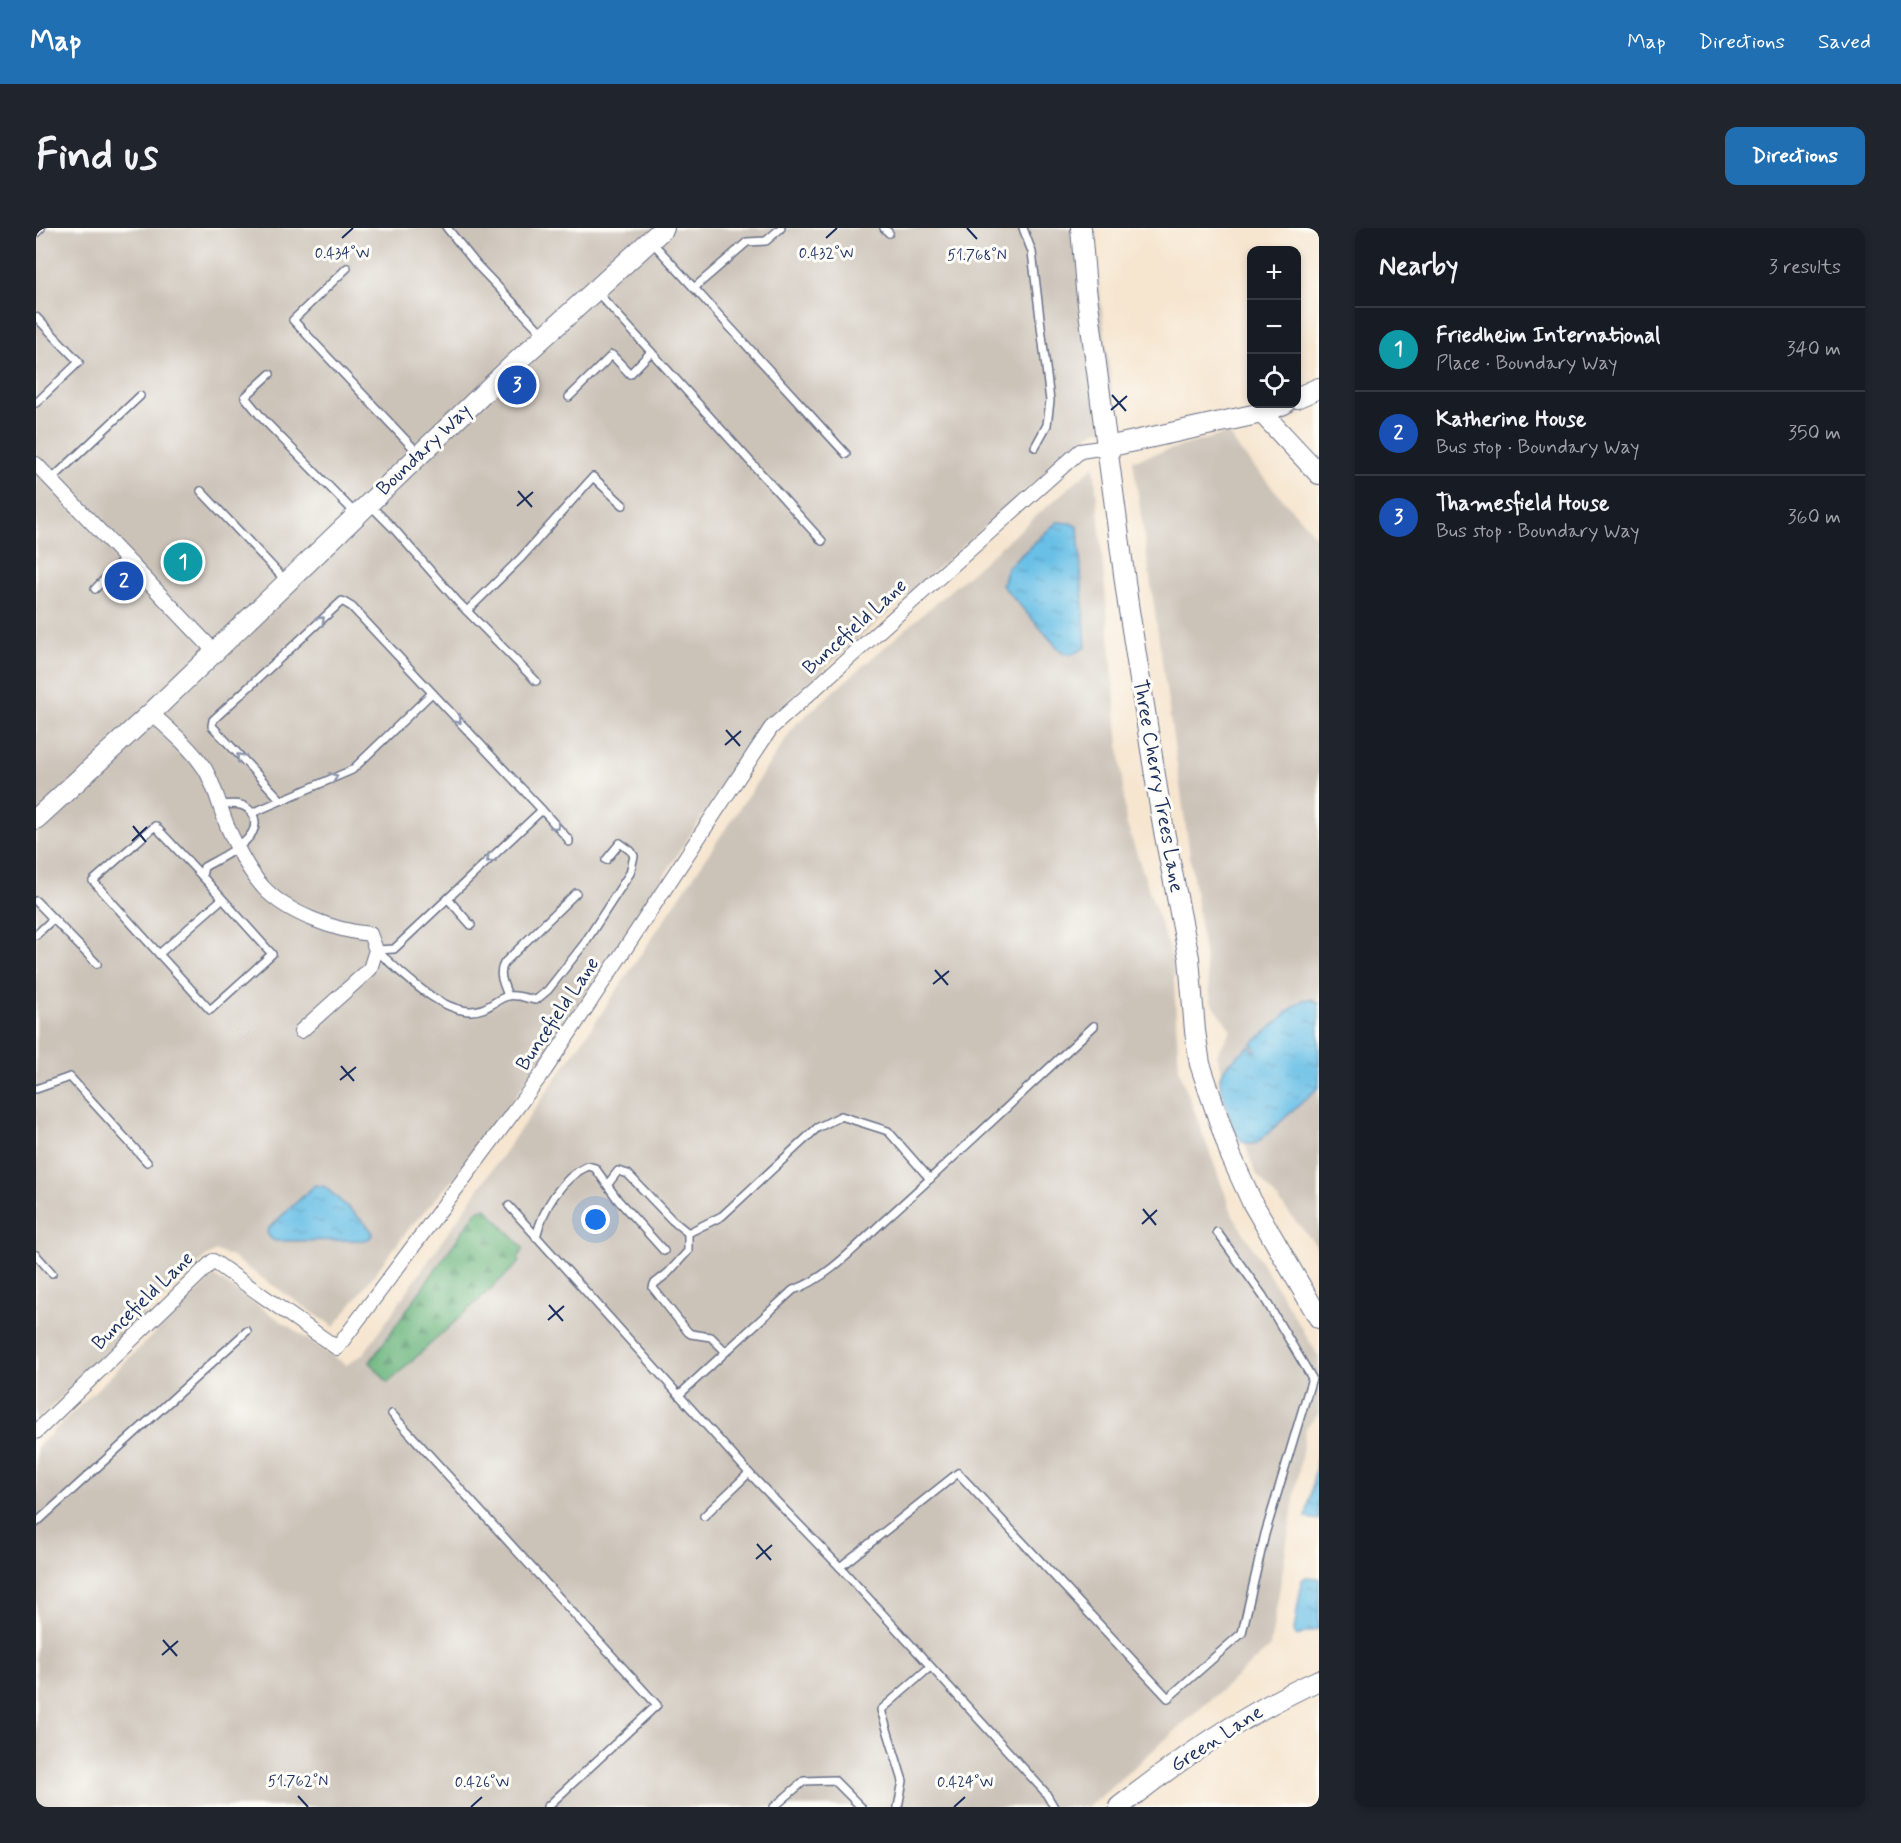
<!DOCTYPE html>
<meta charset="utf-8">
<style>
:root{--surface:#171b24;--page:#20242c;--text:#f1f3f6;--muted:#9ea1a6;--line:#363941;--accent:#1f6fb2}
body{margin:0;font-family:Mynerve,sans-serif;background:var(--page);color:var(--text)}
.controls{position:absolute;right:18px;top:18px;display:grid;overflow:hidden;border-radius:12px;box-shadow:0 3px 9px #0003}
.controls button{width:54px;height:54px;display:grid;place-items:center;padding:0;border:0;border-bottom:2px solid var(--line);background:var(--surface);color:var(--text);font:30px sans-serif}
.you{position:absolute;left:560px;top:992px;width:21px;height:21px;margin:-15px;border:4px solid #fff;border-radius:50%;background:#1a73e8;box-shadow:0 0 0 9px #1a73e833}
.badge{display:grid;place-items:center;width:39px;height:39px;border-radius:50%;background:var(--accent);color:#fff;font-size:20px;font-weight:700}
.pin{position:absolute;translate:-50% -50%;border:3px solid #fff;box-shadow:0 2px 6px #0006}
.list{margin:0;padding:0;list-style:none}
h2{display:flex;justify-content:space-between;align-items:center;height:78px;margin:0;padding:0 24px;font-size:26px}
h2 small{font-size:20px;font-weight:400;color:var(--muted)}
.list li{display:grid;grid-template-columns:39px 1fr auto;gap:18px;align-items:center;box-sizing:border-box;height:84px;padding:0 24px;border-top:2px solid var(--line)}
.list b{display:block;font-size:22px;white-space:nowrap}
.list p{margin:0;font-size:20px;white-space:nowrap;color:var(--muted)}
.list em{font-size:20px;font-style:normal;color:var(--muted)}
.icon{flex:none;width:33px;height:33px;fill:none;stroke:currentColor;stroke-width:2;stroke-linecap:round;stroke-linejoin:round}
.map{position:relative;flex:none;width:1283px;height:1579px;overflow:hidden;border-radius:12px}
header{display:flex;align-items:center;gap:36px;box-sizing:border-box;height:84px;padding:0 30px;background:var(--accent);color:#fff}
header strong{font-size:28px}
nav{display:flex;gap:33px;margin-inline-start:auto;font-size:21px}
.intro{display:flex;align-items:center;justify-content:space-between;box-sizing:border-box;height:144px;padding:0 36px}
h1{margin:0;font-size:42px}
.button{padding:15px 27px;border-radius:12px;background:var(--accent);color:#fff;font-size:21px;font-weight:700}
main{display:flex;gap:36px;padding:0 36px}
aside{flex:1;background:var(--surface);border-radius:12px;box-shadow:0 3px 9px #0003}
.map>svg:first-child{display:block}
.industrial{fill:#cbc2b8}
.forest{fill:url(#forest-firs);stroke:#42726e;stroke-width:1.5}
.water{fill:url(#water-ripples);stroke:#4277a2;stroke-width:1.5}
.lines{fill:none;stroke-linecap:round;stroke-linejoin:round}
.lane-casing{stroke:#686f86;stroke-width:10}
.street-casing{stroke:#686f86;stroke-width:16}
.secondary-casing{stroke:#686f86;stroke-width:22}
.lane{stroke:#fff;stroke-width:7}
.street{stroke:#fff;stroke-width:14}
.secondary{stroke:#fff;stroke-width:20}
.oneway{stroke:#8d97ae}
.ticks{fill:none;stroke:#1b2f5e;stroke-width:2}
.labels{text-anchor:middle;dominant-baseline:central;stroke-width:6;stroke-linejoin:round;paint-order:stroke}
.street-label{font-size:20px;fill:#1b2f5e;stroke:#fdfcf7}
.ticks-label{font-size:15px;text-anchor:middle;fill:#1b2f5e;stroke:#fdfcf7;stroke-width:6;stroke-linejoin:round;paint-order:stroke}
</style>
<header>
<strong>Map</strong>
<nav><a>Map</a><a>Directions</a><a>Saved</a></nav>
</header>
<div class="intro"><h1>Find us</h1><a class="button">Directions</a></div>
<main>
<div class="map">
<svg width="1283" height="1579" viewBox="0 0 1283 1579">
<defs>
<pattern id="forest-firs" width="22" height="20" patternUnits="userSpaceOnUse" patternTransform="scale(1.5)"><rect width="22" height="20" fill="#6ab57d"/><path d="M5 1l3.5 6h-7zM16 11l3.5 6h-7z" fill="#56946a"/></pattern>
<pattern id="water-ripples" width="26" height="14" patternUnits="userSpaceOnUse" patternTransform="scale(1.5)"><rect width="26" height="14" fill="#69bfe6"/><path d="M2 4q2-2 4 0t4 0M15 11q2-2 4 0t4 0" fill="none" stroke="#569cbe"/></pattern>
</defs>
<rect width="100%" height="100%" fill="#fdfcf7"/>
<filter id="ink" filterUnits="userSpaceOnUse"><feTurbulence type="fractalNoise" baseFrequency=".0167" numOctaves="2"/><feDisplacementMap in="SourceGraphic" scale="12" xChannelSelector="R" yChannelSelector="G"/><feConvolveMatrix kernelMatrix="1 2 1 2 8 2 1 2 1" color-interpolation-filters="sRGB"/></filter>
<filter id="wash" filterUnits="userSpaceOnUse"><feTurbulence type="fractalNoise" baseFrequency=".008" numOctaves="4" result="noise"/><feDisplacementMap in="SourceGraphic" scale="24" xChannelSelector="R" yChannelSelector="G"/><feGaussianBlur stdDeviation="1.35" result="paint"/><feColorMatrix in="noise" values="0 0 0 0 0 0 0 0 0 0 0 0 0 0 0 0 0 1.4 0 .05"/><feComposite in="paint" operator="in"/></filter>
<g filter="url(#wash)">
<rect width="100%" height="100%" fill="#f6e5cf"/>
<g class="industrial">
<path d="M0 0H1056L1080 196 1059 203 1046 212 726 496 569 739 440 926 375 998 298 1099 194 1028 180 1023 171 1028 133 1063 0 1194Z"/>
<path d="M1192 205 1205 224 1283 312V1021L1218 943 1181 826 1195 802 1175 773 1097 232Z"/>
<path d="M1058 238 1090 594 1137 733 1143 842 1197 987 1283 1129V1186L1270 1199 1234 1419 1062 1571 1051 1579H0V1220L178 1048 310 1137 328 1125 558 796 760 496Z"/>
</g>
<path class="forest" d="M450 980 487 1020 482 1031 484 1034 352 1155 334 1134 441 983Z"/>
<g class="water">
<path d="M1021 294 1034 295 1042 299 1050 419C1039 425 1033 430 1023 421L966 357 971 340Z"/>
<path d="M1275 771 1283 775V859L1221 915C1214 917 1209 916 1204 911 1198 906 1182 856 1184 849 1186 839 1206 825 1213 818L1219 824 1221 822 1216 816 1260 777 1267 772Z"/>
<path d="M279 957 289 959 331 997 337 1005 334 1010 329 1012 239 1013 235 1011 231 1005 233 1000Z"/>
<path d="M1283 1222V1292L1270 1290Z"/>
<path d="M1270 1349 1283 1350V1401L1260 1408 1258 1403 1266 1352Z"/>
</g>
</g>
<g filter="url(#ink)">
<g class="lines">
<defs>
<g id="lane">
<path d="M411 0 441 37 508 107"/>
<path d="M848 0 853 5"/>
<path d="M987 0 996 24 1014 173 1011 197 999 219"/>
<path d="M0 5 5 0"/>
<path d="M616 14 810 226"/>
<path d="M311 40 257 92 383 226"/>
<path d="M658 60 711 14 730 13 745 0"/>
<path d="M561 64 786 313"/>
<path d="M0 89 43 134 0 175"/>
<path d="M234 146 209 169 227 191 319 285"/>
<path d="M533 169 576 127 594 146 615 124"/>
<path d="M15 252 104 168"/>
<path d="M165 263 250 353"/>
<path d="M334 277 358 301 422 374 500 453"/>
<path d="M59 361 89 330"/>
<path d="M431 383 485 330 557 249 587 277"/>
<path d="M244 571 176 498 177 492 306 373 316 379 506 582 358 721 340 722"/>
<path d="M184 577C195 576 208 574 215 584 233 609 185 629 168 639L166 648 236 726 174 782 123 726 186 671"/>
<path d="M506 582 533 612V614"/>
<path d="M216 585 316 542 396 465"/>
<path d="M412 671 435 697"/>
<path d="M0 673 61 736"/>
<path d="M0 707 17 691"/>
<path d="M340 722C364 743 400 781 433 783 451 784 459 771 472 768 481 766 492 771 500 772L512 762 548 716 594 645 598 628 595 623 584 615 570 632"/>
<path d="M123 726 57 653 119 598 166 648"/>
<path d="M472 768C468 756 461 746 469 734L540 665"/>
<path d="M0 861 34 849 111 934"/>
<path d="M572 956 582 943 592 946 636 992 652 1005 686 988 781 900 805 888 852 903 894 951"/>
<path d="M473 978 713 1245 804 1339 1009 1564 1018 1579"/>
<path d="M652 1005V1023L632 1045 618 1056 617 1060 652 1104 655 1106 675 1109 689 1123"/>
<path d="M500 1009C507 981 525 950 552 938L559 940 582 972 628 1023"/>
<path d="M0 1027 16 1045"/>
<path d="M643 1167 757 1062C792 1051 824 1014 851 990 921 927 989 862 1058 798"/>
<path d="M356 1186 621 1477 511 1579"/>
<path d="M668 1288 713 1245"/>
<path d="M0 1295 211 1103"/>
<path d="M804 1339 922 1245 1132 1470 1206 1405 1229 1306 1276 1150 1227 1068 1181 1004"/>
<path d="M738 1579 768 1553 798 1552 825 1579"/>
<path d="M862 1579 867 1553 845 1482 894 1439"/>
</g>
<g id="street">
<path d="M0 236 179 424"/>
<path d="M115 485C134 502 155 520 169 541 180 560 184 581 192 600 201 620 212 643 227 659 250 685 300 703 334 706L340 722 334 741 265 803"/>
<path d="M0 1204 177 1033 301 1120 509 842 735 500 1044 223 1071 219"/>
</g>
<g id="secondary">
<path d="M1045 0 1050 61 1092 376 1127 598 1153 730 1159 803 1164 836 1195 928 1216 974 1283 1090"/>
<path d="M1260 170 1283 160"/>
<path d="M1226 185 1283 246"/>
<path d="M1071 219 1226 185 1248 176"/>
<path d="M0 591 115 485 477 137 628 0"/>
<path d="M1083 1579C1145 1530 1211 1484 1283 1452"/>
</g>
</defs>
<use href="#lane" class="lane-casing"/>
<use href="#street" class="street-casing"/>
<use href="#secondary" class="secondary-casing"/>
<use href="#lane" class="lane"/>
<use href="#street" class="street"/>
<use href="#secondary" class="secondary"/>
</g>
<defs><path id="oneway-chevron" d="M-2-3.5L2.5 0L-2 3.5" fill="none" stroke-width="1.6" stroke-linecap="round" stroke-linejoin="round" transform="scale(1.5)"/></defs>
<g class="oneway">
<use href="#oneway-chevron" transform="translate(285 392) rotate(-43)"/>
<use href="#oneway-chevron" transform="translate(422 492) rotate(47)"/>
<use href="#oneway-chevron" transform="translate(204 529) rotate(-133)"/>
<use href="#oneway-chevron" transform="translate(298 549) rotate(-22)"/>
<use href="#oneway-chevron" transform="translate(520 598) rotate(48)"/>
<use href="#oneway-chevron" transform="translate(454 631) rotate(137)"/>
</g>
</g>
<path class="ticks" d="M931 0 941 11M306 10 317 0M790 10 801 0M1076 167 1090 183M1075 182 1091 168M482 263 496 279M481 278 497 264M690 502 704 518M689 517 705 503M97 598 110 614M96 613 111 599M899 742 912 757M897 756 913 743M305 838 318 853M304 852 320 839M1107 981 1120 997M1106 996 1121 982M513 1077 527 1093M512 1092 528 1078M721 1316 735 1332M720 1331 736 1317M127 1412 141 1428M126 1427 142 1413M262 1568 272 1579M435 1579 446 1569M918 1579 929 1569"/>
<g class="labels">
<g class="street-label">
<text transform="translate(388 222) rotate(-44)">Boundary Way</text>
<text transform="translate(819 399) rotate(-42)">Buncefield Lane</text>
<text transform="translate(1122 558) rotate(80)">Three Cherry Trees Lane</text>
<text transform="translate(522 786) rotate(-56)">Buncefield Lane</text>
<text transform="translate(107 1073) rotate(-44)">Buncefield Lane</text>
<text transform="translate(1181 1511) rotate(-33)">Green Lane</text>
</g>
</g>
<g class="ticks-label">
<text x="306" y="30">0.434°W</text>
<text x="790" y="30">0.432°W</text>
<text x="941" y="32">51.768°N</text>
<text x="262" y="1558">51.762°N</text>
<text x="446" y="1559">0.426°W</text>
<text x="929" y="1559">0.424°W</text>
</g>
</svg>
<div class="controls">
<button>+</button>
<button>−</button>
<button><svg class="icon" aria-label="locate" viewBox="0 0 24 24"><circle cx="12" cy="12" r="6"/><path d="M12 2v4M12 18v4M2 12h4M18 12h4"/></svg></button>
</div>
<div class="you"></div>
<div class="pin badge" style="left:147px;top:334px;background:#0f9aa8">1</div>
<div class="pin badge" style="left:88px;top:353px;background:#1a4fb4">2</div>
<div class="pin badge" style="left:481px;top:157px;background:#1a4fb4">3</div>
</div>
<aside>
<h2>Nearby<small>3 results</small></h2>
<ul class="list">
<li><span class="badge" style="background:#0f9aa8">1</span><div><b>Friedheim International</b><p>Place · Boundary Way</p></div><em>340 m</em></li>
<li><span class="badge" style="background:#1a4fb4">2</span><div><b>Katherine House</b><p>Bus stop · Boundary Way</p></div><em>350 m</em></li>
<li><span class="badge" style="background:#1a4fb4">3</span><div><b>Thamesfield House</b><p>Bus stop · Boundary Way</p></div><em>360 m</em></li>
</ul>
</aside>
</main>
